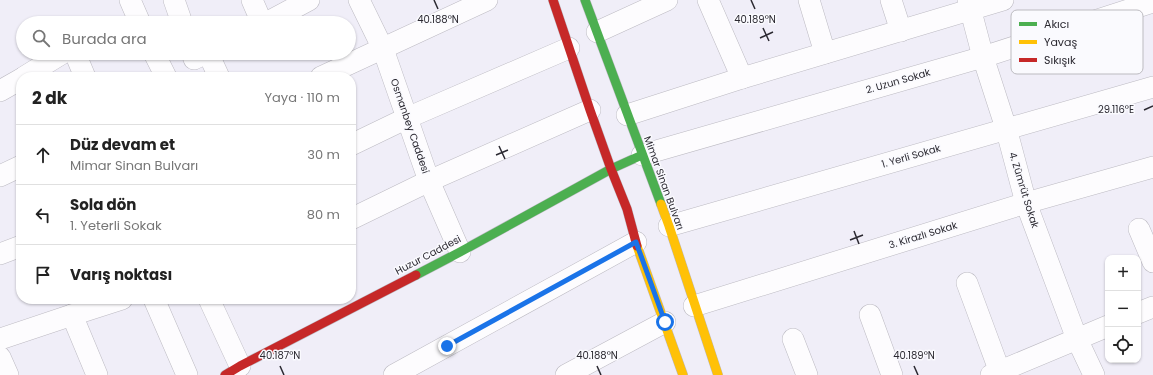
<!DOCTYPE html>
<html lang="tr">
<meta charset="utf-8">
<style>
:root{--surface:#fff;--page:#f2f2f2;--text:#222;--muted:#767676;--line:#e0e0e0}
body{margin:0;font-family:Poppins,sans-serif;background:var(--page);color:var(--text)}
.controls{position:absolute;right:12px;bottom:12px;display:grid;overflow:hidden;border-radius:8px;box-shadow:0 1px 3px #0004}
.controls button{width:36px;height:36px;display:grid;place-items:center;padding:0;border:0;border-bottom:1px solid var(--line);background:var(--surface);color:var(--text);font:20px sans-serif}
.stop{position:absolute;width:12px;height:12px;margin:-9px;border:3px solid #1a73e8;border-radius:50%;background:#fff}
.stop.end{background:#1a73e8;border-color:#fff;box-shadow:0 1px 4px #0008}
.list{margin:0;padding:0;list-style:none}
h2{display:flex;justify-content:space-between;align-items:center;height:52px;margin:0;padding:0 16px;font-size:17px}
h2 small{font-size:13px;font-weight:400;color:var(--muted)}
.list li{display:grid;grid-template-columns:26px 1fr auto;gap:12px;align-items:center;box-sizing:border-box;height:60px;padding:0 16px;border-top:1px solid var(--line)}
.list b{display:block;font-size:15px;white-space:nowrap}
.list p{margin:0;font-size:13px;white-space:nowrap;color:var(--muted)}
.list em{font-size:13px;font-style:normal;color:var(--muted)}
.icon{flex:none;width:22px;height:22px;fill:none;stroke:currentColor;stroke-width:2;stroke-linecap:round;stroke-linejoin:round}
.map{position:relative;flex:none;width:1153px;height:375px;overflow:hidden}
.search{position:absolute;background:var(--surface);box-shadow:0 1px 3px #0004;left:16px;top:16px;width:340px;height:44px;display:flex;align-items:center;gap:10px;box-sizing:border-box;padding:0 14px;border-radius:22px;color:var(--muted);font-size:15px}
.panel{position:absolute;background:var(--surface);box-shadow:0 1px 3px #0004;left:16px;top:72px;width:340px;height:232px;border-radius:16px}
.map>svg:first-child{display:block}
.lines{fill:none;stroke-linecap:round;stroke-linejoin:round}
.street-casing{stroke:#bcbac2;stroke-width:22}
.fast-casing{stroke:#bcbac2;stroke-width:10}
.slow-casing{stroke:#bcbac2;stroke-width:10}
.jam-casing{stroke:#bcbac2;stroke-width:10}
.street{stroke:#fdfcfe;stroke-width:21}
.fast{stroke:#4caf50;stroke-width:9}
.slow{stroke:#ffc107;stroke-width:9}
.jam{stroke:#c62828;stroke-width:9}
.route{stroke:#1a73e8;stroke-width:5}
.ticks{fill:none;stroke:#2b2931;stroke-width:1.5}
.labels{text-anchor:middle;dominant-baseline:central;stroke-width:3;stroke-linejoin:round;paint-order:stroke}
.street-label{font-size:10px;fill:#2b2931;stroke:#fafafe}
.key{fill:#fafafe;stroke:#bcbbc0;stroke-width:1}
.key-label{font-size:11px;fill:#2b2931}
.ticks-label{font-size:10px;text-anchor:middle;fill:#2b2931;stroke:#fafafe;stroke-width:3;stroke-linejoin:round;paint-order:stroke}
</style>
<div class="map">
<svg width="1153" height="375" viewBox="0 0 1153 375">
<rect width="100%" height="100%" fill="#f0eef8"/>
<g class="lines">
<defs>
<g id="street">
<path d="M130 0 140 23"/>
<path d="M174 0 182 23"/>
<path d="M252 0 262 23"/>
<path d="M359 0 383 49 429 181 460 252"/>
<path d="M708 0 742 78"/>
<path d="M809 0 825 53"/>
<path d="M891 0 901 31"/>
<path d="M968 0 983 57 1006 128 1026 203 1077 339 1094 375"/>
<path d="M266 23 309 0"/>
<path d="M597 32 667 0"/>
<path d="M75 53 85 77"/>
<path d="M154 53 166 77"/>
<path d="M192 53 194 59 206 53"/>
<path d="M208 53 219 77"/>
<path d="M24 77 63 53"/>
<path d="M321 77 487 0"/>
<path d="M0 91 21 79"/>
<path d="M627 115 742 78 1003 0"/>
<path d="M351 145 407 118 569 48"/>
<path d="M642 155 983 57 1153 2"/>
<path d="M0 176 21 166"/>
<path d="M351 219 429 181 590 110"/>
<path d="M669 226 1153 87"/>
<path d="M1139 229 1153 262"/>
<path d="M0 254 21 246"/>
<path d="M967 283 1001 375"/>
<path d="M154 299 187 375"/>
<path d="M209 299 240 366"/>
<path d="M694 306 1026 203 1153 167"/>
<path d="M1138 313 1153 307"/>
<path d="M72 315 97 375"/>
<path d="M870 315 892 375"/>
<path d="M0 339 72 315 122 299"/>
<path d="M793 339 807 375"/>
<path d="M0 357 8 375"/>
<path d="M394 375 636 242"/>
<path d="M566 375 665 322"/>
<path d="M991 375 1108 326"/>
</g>
<g id="fast">
<path d="M585 0 661 204"/>
<path d="M416 275 460 252 611 169 642 155"/>
</g>
<g id="slow">
<path d="M661 204 669 226 718 375"/>
<path d="M637 246 683 375"/>
</g>
<g id="jam">
<path d="M553 0 590 110 611 169 627 209 637 246"/>
<path d="M225 375 240 366 416 275"/>
</g>
</defs>
<use href="#street" class="street-casing"/>
<use href="#fast" class="fast-casing"/>
<use href="#slow" class="slow-casing"/>
<use href="#jam" class="jam-casing"/>
<use href="#street" class="street"/>
<use href="#fast" class="fast"/>
<use href="#slow" class="slow"/>
<use href="#jam" class="jam"/>
</g>
<g class="lines">
<path class="route" d="M447 346 636 242 665 322"/>
</g>
<path class="ticks" d="M434 0 438 9M751 0 755 9M763 28 769 41M760 38 773 32M1144 110 1153 106M499 146 505 159M496 155 508 150M854 231 859 244M850 240 863 235M280 366 284 375M597 366 601 375M914 366 918 375"/>
<g class="labels">
<g class="street-label">
<text transform="translate(898 81) rotate(-16)">2. Uzun Sokak</text>
<text transform="translate(410 126) rotate(71)">Osmanbey Caddesi</text>
<text transform="translate(911 156) rotate(-16)">1. Yerli Sokak</text>
<text transform="translate(664 183) rotate(70)">Mimar Sinan Bulvarı</text>
<text transform="translate(1024 190) rotate(73)">4. Zümrüt Sokak</text>
<text transform="translate(923 235) rotate(-17)">3. Kirazlı Sokak</text>
<text transform="translate(428 255) rotate(-28)">Huzur Caddesi</text>
</g>
</g>
<rect x="1011" y="10" width="132" height="64" rx="6" class="key"/>
<rect x="1019" y="22" width="18" height="4" fill="#4caf50"/>
<rect x="1019" y="40" width="18" height="4" fill="#ffc107"/>
<rect x="1019" y="58" width="18" height="4" fill="#c62828"/>
<g class="key-label">
<text x="1044" y="28">Akıcı</text>
<text x="1044" y="46">Yavaş</text>
<text x="1044" y="64">Sıkışık</text>
</g>
<g class="ticks-label">
<text x="438" y="23">40.188°N</text>
<text x="755" y="23">40.189°N</text>
<text x="1116" y="113">29.116°E</text>
<text x="280" y="359">40.187°N</text>
<text x="597" y="359">40.188°N</text>
<text x="914" y="359">40.189°N</text>
</g>
</svg>
<div class="controls">
<button>+</button>
<button>−</button>
<button><svg class="icon" aria-label="locate" viewBox="0 0 24 24"><circle cx="12" cy="12" r="6"/><path d="M12 2v4M12 18v4M2 12h4M18 12h4"/></svg></button>
</div>
<div class="stop" style="left:665px;top:322px"></div>
<div class="stop end" style="left:447px;top:346px"></div>
<div class="search"><svg class="icon" aria-label="search" viewBox="0 0 24 24"><circle cx="10" cy="10" r="6"/><path d="M15 15l6 6"/></svg>Burada ara</div>
<section class="panel">
<h2>2 dk<small>Yaya · 110 m</small></h2>
<ul class="list">
<li><svg class="icon" aria-label="ahead" viewBox="0 0 24 24"><path d="M12 20V5M6 11l6-6 6 6"/></svg><div><b>Düz devam et</b><p>Mimar Sinan Bulvarı</p></div><em>30 m</em></li>
<li><svg class="icon" aria-label="left" viewBox="0 0 24 24"><path d="M17 20v-9H6M10 6l-5 5 5 5"/></svg><div><b>Sola dön</b><p>1. Yeterli Sokak</p></div><em>80 m</em></li>
<li><svg class="icon" aria-label="arrive" viewBox="0 0 24 24"><path d="M6 21V4h12l-3 4 3 4H6"/></svg><div><b>Varış noktası</b></div></li>
</ul>
</section>
</div>
